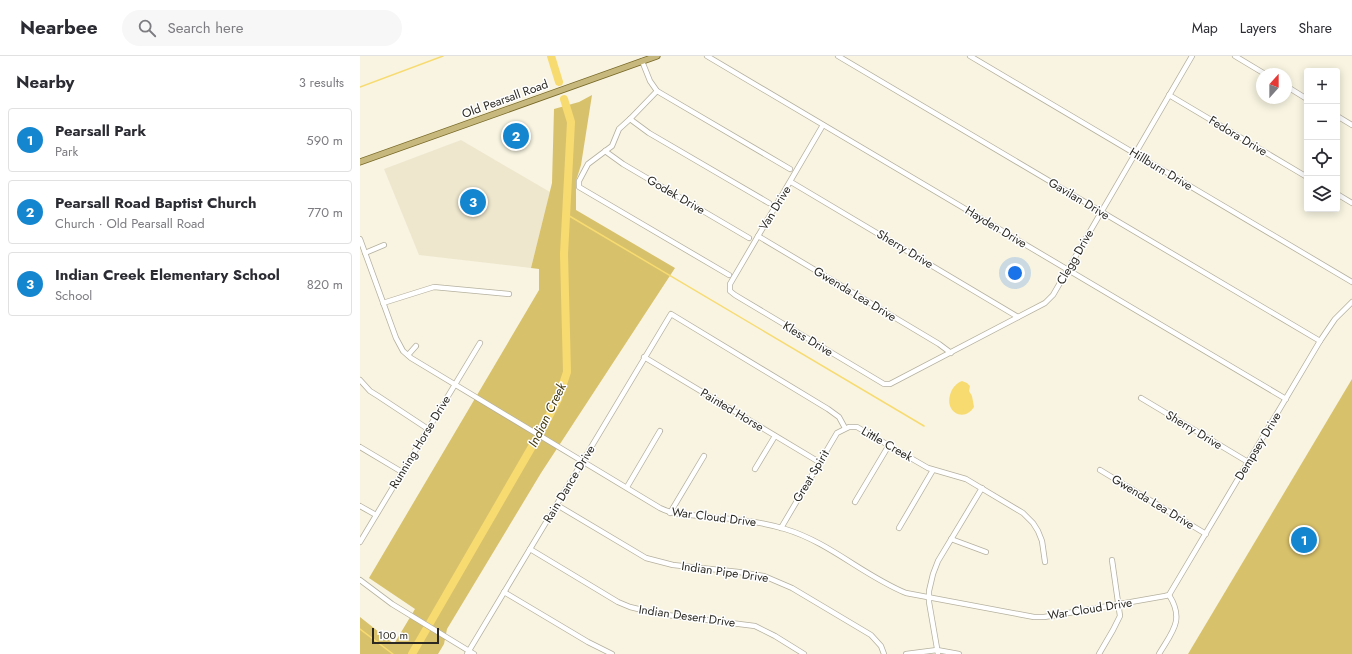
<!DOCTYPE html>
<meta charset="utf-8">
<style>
:root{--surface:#fff;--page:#f7f7f7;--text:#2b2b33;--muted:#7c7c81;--line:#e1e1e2;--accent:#1486cf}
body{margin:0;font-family:Jost,sans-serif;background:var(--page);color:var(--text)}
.controls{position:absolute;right:12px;top:12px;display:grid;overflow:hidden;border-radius:4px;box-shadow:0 2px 10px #0003}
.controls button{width:36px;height:36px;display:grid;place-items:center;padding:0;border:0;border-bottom:1px solid var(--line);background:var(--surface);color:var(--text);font:20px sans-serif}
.compass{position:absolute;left:896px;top:12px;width:36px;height:36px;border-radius:50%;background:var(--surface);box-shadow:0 2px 10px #0003;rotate:21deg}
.scale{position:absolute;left:12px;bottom:10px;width:67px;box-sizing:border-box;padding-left:4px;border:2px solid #2b2922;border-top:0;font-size:11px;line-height:14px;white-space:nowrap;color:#2b2922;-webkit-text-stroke:3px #fff;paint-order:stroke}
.you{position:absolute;left:655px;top:217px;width:14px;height:14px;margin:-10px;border:3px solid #fff;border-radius:50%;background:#1a73e8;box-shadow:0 0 0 6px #1a73e833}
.badge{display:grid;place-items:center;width:26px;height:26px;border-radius:50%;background:var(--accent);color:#fff;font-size:13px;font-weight:700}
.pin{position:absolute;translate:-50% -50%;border:2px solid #fff;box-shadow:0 1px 4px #0006}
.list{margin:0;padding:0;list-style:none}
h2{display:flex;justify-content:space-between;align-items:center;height:52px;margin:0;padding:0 16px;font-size:17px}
h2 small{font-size:13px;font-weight:400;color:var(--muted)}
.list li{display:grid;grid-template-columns:26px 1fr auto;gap:12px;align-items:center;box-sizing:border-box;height:64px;margin:0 8px 8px;padding:0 8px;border:1px solid var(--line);border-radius:4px}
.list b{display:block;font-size:15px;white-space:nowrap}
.list p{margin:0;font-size:13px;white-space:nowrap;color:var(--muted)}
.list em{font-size:13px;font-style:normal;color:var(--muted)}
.icon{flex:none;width:22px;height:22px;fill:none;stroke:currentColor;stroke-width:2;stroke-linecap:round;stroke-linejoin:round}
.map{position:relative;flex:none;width:992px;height:598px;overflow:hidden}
header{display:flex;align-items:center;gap:24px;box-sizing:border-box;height:56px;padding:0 20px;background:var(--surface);border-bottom:1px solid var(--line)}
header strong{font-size:19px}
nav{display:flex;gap:22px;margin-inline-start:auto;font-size:14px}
.search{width:280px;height:36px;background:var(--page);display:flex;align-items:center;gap:10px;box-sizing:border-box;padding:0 14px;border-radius:22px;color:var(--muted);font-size:15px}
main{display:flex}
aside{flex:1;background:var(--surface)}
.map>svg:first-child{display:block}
.built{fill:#eee7ce}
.green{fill:#d8c16b}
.water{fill:#f7db71}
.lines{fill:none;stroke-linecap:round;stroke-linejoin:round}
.stream{stroke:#f7db71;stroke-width:1.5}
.river{stroke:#f7db71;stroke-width:8}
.minor-casing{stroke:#b5b09f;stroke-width:6}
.major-casing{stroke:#786826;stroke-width:7}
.minor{stroke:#fff;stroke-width:4.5}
.major{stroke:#c7b97e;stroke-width:5.5}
.labels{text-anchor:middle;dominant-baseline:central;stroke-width:3;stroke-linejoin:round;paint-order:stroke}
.street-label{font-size:12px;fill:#2b2922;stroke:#fff}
.water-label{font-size:13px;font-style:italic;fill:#453a0c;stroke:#fff}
</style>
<header>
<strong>Nearbee</strong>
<div class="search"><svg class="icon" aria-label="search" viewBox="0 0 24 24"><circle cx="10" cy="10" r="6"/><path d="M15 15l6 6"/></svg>Search here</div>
<nav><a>Map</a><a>Layers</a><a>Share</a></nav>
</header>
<main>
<aside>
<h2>Nearby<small>3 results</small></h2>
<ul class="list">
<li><span class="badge">1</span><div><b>Pearsall Park</b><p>Park</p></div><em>590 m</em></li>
<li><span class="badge">2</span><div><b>Pearsall Road Baptist Church</b><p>Church · Old Pearsall Road</p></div><em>770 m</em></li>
<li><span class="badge">3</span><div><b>Indian Creek Elementary School</b><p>School</p></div><em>820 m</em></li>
</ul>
</aside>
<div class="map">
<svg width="992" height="598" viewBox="0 0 992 598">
<rect width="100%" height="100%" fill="#f8f4e1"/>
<path class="built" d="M101 84 190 136 171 212 59 199 24 113Z"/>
<g class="green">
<path d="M232 39 221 109 216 125V154L315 212 181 417 87 573 84 588 78 598H0V561L34 588 55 553 9 522 179 234V213L171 212 192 127 194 53 219 46Z"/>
<path d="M992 323V598H828Z"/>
</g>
<path class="water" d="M602 325 607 327 610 330 609 335 612 340 614 351C604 367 583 356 591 336 593 331 597 327 602 325Z"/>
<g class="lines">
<g class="stream">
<path d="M0 31 83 0"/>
<path d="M206 158 564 370"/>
<path d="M0 573 33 598"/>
</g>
<g class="river">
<path d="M191 0 199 26"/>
<path d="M52 598 181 375 198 343 207 316 204 198 211 66 204 43"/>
</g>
<defs>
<g id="minor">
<path d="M347 0 926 343"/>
<path d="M478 0 960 285"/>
<path d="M610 0 992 226"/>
<path d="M875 0 905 18"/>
<path d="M282 5 290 25 297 35 430 113"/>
<path d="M926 30 947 43"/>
<path d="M297 35 270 63 259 73 252 90 228 108 219 125V131L369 219"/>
<path d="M809 39 947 121"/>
<path d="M977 60 992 69"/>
<path d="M270 63 289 77 409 147"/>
<path d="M463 69 370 228V235L375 239 524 328H530L685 247 693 239 832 0"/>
<path d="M245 95 263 108 389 182"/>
<path d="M431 126 658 261"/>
<path d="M977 138 992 147"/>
<path d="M398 180 579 288 591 297"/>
<path d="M0 183 36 282 43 295 51 302 300 452C314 459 329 459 344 460 372 463 399 465 425 473 469 486 504 520 546 537L674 561H684L697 559 805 540 809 539 960 285 975 263 992 246"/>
<path d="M5 197 24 189"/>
<path d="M23 247 74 231 149 238"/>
<path d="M48 299 56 290"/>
<path d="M284 301 459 406"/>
<path d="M0 324 10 335 18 340 68 373"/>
<path d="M781 342 888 406"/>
<path d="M0 391 42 416"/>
<path d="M395 413 415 380"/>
<path d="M740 414 846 478"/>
<path d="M267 431 300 375"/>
<path d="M495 446 529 389"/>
<path d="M197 449 286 502 313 509 379 516 404 520 432 532 511 579 521 590 524 598"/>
<path d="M0 450 16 459"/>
<path d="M310 457 344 400"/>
<path d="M421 472 477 377 489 371H497L568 412 606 423 663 457 673 467 678 475 682 485 685 506"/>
<path d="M539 472 573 414"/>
<path d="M591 483 626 496"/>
<path d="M0 486 120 287"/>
<path d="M170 493 258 546 270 551 299 558 395 570 415 580 444 598"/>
<path d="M0 524 32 548 114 598"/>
<path d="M144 536 228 586 252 598"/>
<path d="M107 598 311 258 468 353 479 361 485 372"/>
<path d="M546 598 577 594 599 598"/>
<path d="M578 598 569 546V535L573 518 578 505 622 432"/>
<path d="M739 598 753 574 760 560 752 504"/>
<path d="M799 598C812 576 825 564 809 539"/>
</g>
<path id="major" d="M0 106 297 0"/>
</defs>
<use href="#minor" class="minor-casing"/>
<use href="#major" class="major-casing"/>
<use href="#minor" class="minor"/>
<use href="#major" class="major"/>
</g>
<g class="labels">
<g class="street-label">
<text transform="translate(145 43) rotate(-20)">Old Pearsall Road</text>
<text transform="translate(878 80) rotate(31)">Fedora Drive</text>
<text transform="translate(801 113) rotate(31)">Hillburn Drive</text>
<text transform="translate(316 139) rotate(30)">Godek Drive</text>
<text transform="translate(719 143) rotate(31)">Gavilan Drive</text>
<text transform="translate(415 152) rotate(-59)">Van Drive</text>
<text transform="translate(636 171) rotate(31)">Hayden Drive</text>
<text transform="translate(545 193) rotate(31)">Sherry Drive</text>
<text transform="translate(715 201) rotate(-60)">Clegg Drive</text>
<text transform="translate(495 238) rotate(31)">Gwenda Lea Drive</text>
<text transform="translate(448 283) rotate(31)">Kless Drive</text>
<text transform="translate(372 354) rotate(31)">Painted Horse</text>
<text transform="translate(834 374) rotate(31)">Sherry Drive</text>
<text transform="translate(60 386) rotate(-59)">Running Horse Drive</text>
<text transform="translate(527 388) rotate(30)">Little Creek</text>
<text transform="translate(898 390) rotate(-59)">Dempsey Drive</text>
<text transform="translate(451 420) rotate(-59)">Great Spirit</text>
<text transform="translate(209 428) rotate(-59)">Rain Dance Drive</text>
<text transform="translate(793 446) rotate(31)">Gwenda Lea Drive</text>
<text transform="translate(354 461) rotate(7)">War Cloud Drive</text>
<text transform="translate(365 516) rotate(8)">Indian Pipe Drive</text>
<text transform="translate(730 553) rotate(-9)">War Cloud Drive</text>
<text transform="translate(327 560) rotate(8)">Indian Desert Drive</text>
</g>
<g class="water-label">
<text transform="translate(187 359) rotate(-64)">Indian Creek</text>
</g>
</g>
</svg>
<div class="controls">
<button>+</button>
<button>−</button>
<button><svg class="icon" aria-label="locate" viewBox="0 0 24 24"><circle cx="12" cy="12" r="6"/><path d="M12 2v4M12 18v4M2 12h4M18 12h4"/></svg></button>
<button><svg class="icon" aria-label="layers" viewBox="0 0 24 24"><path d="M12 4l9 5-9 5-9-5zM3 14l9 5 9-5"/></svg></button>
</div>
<svg class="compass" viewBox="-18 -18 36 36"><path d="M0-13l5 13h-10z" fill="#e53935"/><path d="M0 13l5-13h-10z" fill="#7c7c81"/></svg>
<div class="scale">100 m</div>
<div class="you"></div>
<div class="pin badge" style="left:944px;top:484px">1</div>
<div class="pin badge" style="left:156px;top:80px">2</div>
<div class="pin badge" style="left:113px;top:146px">3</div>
</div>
</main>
